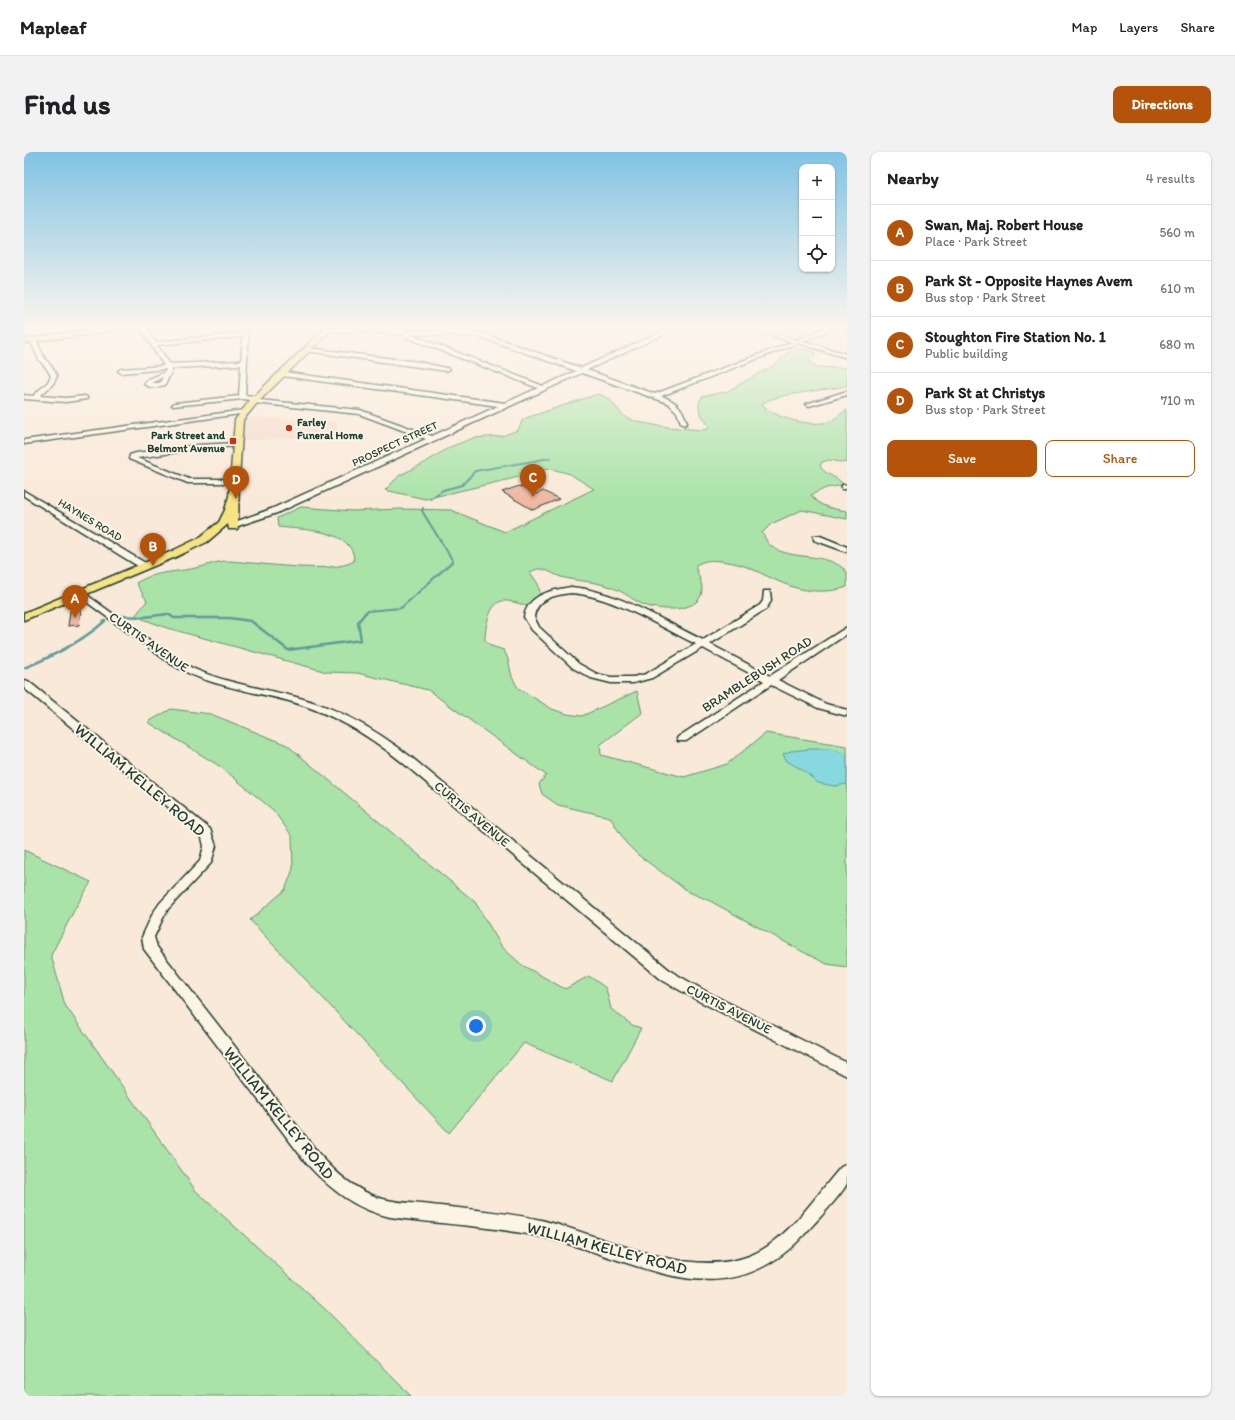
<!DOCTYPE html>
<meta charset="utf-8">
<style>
:root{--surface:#fff;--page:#f2f2f2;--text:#202124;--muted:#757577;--line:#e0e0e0;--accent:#b45309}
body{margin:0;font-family:Itim,sans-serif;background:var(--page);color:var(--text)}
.controls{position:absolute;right:12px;top:12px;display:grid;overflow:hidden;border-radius:8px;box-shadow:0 1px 3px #0004}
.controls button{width:36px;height:36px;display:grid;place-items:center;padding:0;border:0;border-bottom:1px solid var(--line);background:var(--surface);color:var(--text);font:20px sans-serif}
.you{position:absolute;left:452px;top:874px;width:14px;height:14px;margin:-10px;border:3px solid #fff;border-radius:50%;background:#1a73e8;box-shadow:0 0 0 6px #1a73e833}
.badge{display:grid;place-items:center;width:26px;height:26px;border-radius:50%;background:var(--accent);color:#fff;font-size:13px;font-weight:700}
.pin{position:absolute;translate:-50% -33px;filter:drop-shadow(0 1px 2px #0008)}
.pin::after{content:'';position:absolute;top:21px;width:14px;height:12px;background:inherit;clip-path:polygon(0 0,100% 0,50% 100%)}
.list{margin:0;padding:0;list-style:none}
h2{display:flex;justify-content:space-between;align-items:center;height:52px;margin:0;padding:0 16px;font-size:17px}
h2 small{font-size:13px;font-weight:400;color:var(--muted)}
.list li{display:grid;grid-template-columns:26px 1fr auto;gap:12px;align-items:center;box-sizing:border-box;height:56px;padding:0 16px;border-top:1px solid var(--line)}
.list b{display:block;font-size:15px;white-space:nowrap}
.list p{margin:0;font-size:13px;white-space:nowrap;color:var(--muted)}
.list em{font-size:13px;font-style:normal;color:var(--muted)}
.actions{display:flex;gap:8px;padding:12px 16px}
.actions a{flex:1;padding:9px 0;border:1px solid var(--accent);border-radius:8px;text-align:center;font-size:14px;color:var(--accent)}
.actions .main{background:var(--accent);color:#fff}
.icon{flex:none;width:22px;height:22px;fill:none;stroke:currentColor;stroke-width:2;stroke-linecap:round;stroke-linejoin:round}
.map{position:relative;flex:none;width:823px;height:1244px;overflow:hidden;border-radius:8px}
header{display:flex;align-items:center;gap:24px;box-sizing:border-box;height:56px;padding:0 20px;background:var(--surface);border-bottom:1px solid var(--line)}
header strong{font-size:19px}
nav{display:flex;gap:22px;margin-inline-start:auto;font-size:14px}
.intro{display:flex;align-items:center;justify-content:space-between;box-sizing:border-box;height:96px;padding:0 24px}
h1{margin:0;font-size:28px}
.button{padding:10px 18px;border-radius:8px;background:var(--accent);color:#fff;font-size:14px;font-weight:700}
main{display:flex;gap:24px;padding:0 24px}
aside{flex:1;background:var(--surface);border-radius:8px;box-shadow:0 1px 3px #0004}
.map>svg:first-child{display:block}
.built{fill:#f6dac8}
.green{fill:#a9e3a8;stroke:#64906e}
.water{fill:#88d9df;stroke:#5e9b9b}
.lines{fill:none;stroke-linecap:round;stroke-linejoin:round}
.stream-far1{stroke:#5e9b9b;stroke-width:2}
.stream{stroke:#5e9b9b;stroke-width:2.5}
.building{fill:#efb8a2;stroke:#1f3d34}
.minor-casing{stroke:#1f3d34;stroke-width:3}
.major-casing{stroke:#1f3d34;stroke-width:3}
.minor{fill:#fcf5e5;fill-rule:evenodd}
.major{fill:#f6e381;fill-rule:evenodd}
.poi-dot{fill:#c8321e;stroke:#fcf5e5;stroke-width:1.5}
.labels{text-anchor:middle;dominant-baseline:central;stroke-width:4;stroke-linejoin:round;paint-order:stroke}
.far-poi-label{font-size:11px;font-weight:bold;fill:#1f3d34;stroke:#fcf5e5;text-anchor:start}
.far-street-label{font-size:11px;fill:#1f3d34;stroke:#fcf5e5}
.street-label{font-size:13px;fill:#1f3d34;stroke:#fcf5e5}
.near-street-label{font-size:16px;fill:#1f3d34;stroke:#fcf5e5}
</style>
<header>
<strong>Mapleaf</strong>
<nav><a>Map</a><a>Layers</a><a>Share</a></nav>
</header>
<div class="intro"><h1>Find us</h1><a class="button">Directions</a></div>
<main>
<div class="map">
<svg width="823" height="1244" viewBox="0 0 823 1244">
<rect width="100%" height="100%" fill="#f9e9d8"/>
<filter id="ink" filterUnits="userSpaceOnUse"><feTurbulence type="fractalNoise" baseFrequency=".025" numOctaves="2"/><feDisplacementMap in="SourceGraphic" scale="8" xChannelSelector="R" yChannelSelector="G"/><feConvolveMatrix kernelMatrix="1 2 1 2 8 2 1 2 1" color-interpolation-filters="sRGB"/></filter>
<g filter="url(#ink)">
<path class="built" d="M224 265 313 269 312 283 219 289 220 272Z"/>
<g class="green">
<path d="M775 197 785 198 791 201 790 205 785 208 792 215 823 216V234C805 238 748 242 738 252 750 267 790 276 807 269 813 266 817 261 823 258V311L805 308 798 310 796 314C802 324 813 324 820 333L802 336 787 343C794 355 810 357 823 359V367L778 358 747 372 738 381C741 385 743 391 747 394 768 410 803 398 823 420V435C807 441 785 440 769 435 741 426 728 412 697 409 687 408 679 408 671 414 673 420 677 428 678 435 680 462 636 459 620 453 610 449 603 442 594 438 576 429 556 430 537 425 531 423 524 418 517 417 514 416 509 419 506 420L514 432 516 440 513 446 503 454C496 452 485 448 478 449 465 452 461 476 461 488L467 494 480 498 484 507 488 525 494 536 528 557 543 562 558 564 613 539 618 561 576 593 577 603 660 625 703 612 742 581 823 594V815L803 812 783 802 686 749 665 740 614 703 602 691 586 665 534 653 518 642 515 632 522 623 404 538 333 521 303 520 143 476 111 464 123 449 112 431C133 418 153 421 176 415 185 413 194 409 203 409 232 410 308 423 330 409 330 376 277 378 254 375L253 366 277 355 328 359 376 357 427 358 481 380 570 337 546 322 528 317 518 318 491 326 401 347 361 338 376 323 397 313 426 295 449 286 478 284 494 278 499 267 574 242C593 248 590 259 604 266 618 274 665 277 683 278L685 274C678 264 670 255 679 244L702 240 752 212 766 199Z"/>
<path d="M147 557 187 562 263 593 451 750 478 795 498 813 541 837 565 824 582 836 587 857 608 873 617 876 589 929 500 891 425 981 226 768 261 738 269 717 268 684 249 658 197 615 124 570Z"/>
<path d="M0 698 67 730 53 753 27 803 41 853 172 1039 302 1158 387 1244H0Z"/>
</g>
<path class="water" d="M786 597H806L823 602V632L811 634 794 631 780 619 763 609 759 602 767 599Z"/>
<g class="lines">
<g class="stream-far1">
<path d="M406 347 419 338 438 333 451 319 526 306"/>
<path d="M342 461 343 459 377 456 429 409 398 359 399 356"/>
</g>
<g class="stream">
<path d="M94 464 120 465 144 462 150 466H205L227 469 264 498 337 488 334 470 342 460"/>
<path d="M0 516C30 504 57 490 81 469"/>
</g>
</g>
<g class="building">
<path d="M495 334 512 342 519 339 535 347 509 358 478 340Z"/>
<path d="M57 458 55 473 44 474 46 459Z"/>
</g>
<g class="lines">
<defs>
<g id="minor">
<path d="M116 175H122L131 190 219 181V175H225L221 243 236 245 237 246 235 248 336 258 408 284 474 254 259 224 256 222 259 220 481 251 514 236 382 185 380 182 303 179V177L305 176 455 180 557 216 648 175H656L563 218 631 242 768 190 721 175H731L773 188 803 175H812L779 189 823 202V206L774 191 637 244C653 250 658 255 663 271L660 273 657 271 653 260 644 251 558 221 253 361 214 374 210 372 211 370 247 357 402 287 335 262 230 251 228 250 227 248 219 247 149 254 148 253 151 251 215 244 217 213 149 216 141 233C133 235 127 237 120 232L125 227 141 220 142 217 97 221 94 219 97 217 140 214ZM386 182 454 184 552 219 519 234ZM219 185 217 209 146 212 133 193ZM139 225 136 231H127Z"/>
<path d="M819 175H823V178Z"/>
<path d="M9 186 12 188 21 207 28 215 33 224 29 232 16 244 42 246 61 244 63 245V247L42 250 0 247V243L9 244 24 230 27 224 23 217 15 208 6 188Z"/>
<path d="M284 196 395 210 426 217 423 219 282 199V197Z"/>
<path d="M823 239V243L785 254 782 252Z"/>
<path d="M221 258 224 260 223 261 0 292V288Z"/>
<path d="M212 291 214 292V294L175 297 113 306 165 327H213L214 329 210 331H164L105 307 106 303 112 301 175 293Z"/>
<rect x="818" y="333" width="5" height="4"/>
<path d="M0 339 123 412 124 414 123 416H117L0 344Z"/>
<path d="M790 384H796L823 395V400L790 388Z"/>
<path d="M547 435C594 439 637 468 679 488L736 453 739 449 740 439H746L747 449 742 457 686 492 746 524 823 475V482L754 528 802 552 823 558V564L794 556 747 533 662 589H654L653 587 654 585 740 529 679 496 628 526 609 531H587L567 526 549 516 508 478 500 465C504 442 528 438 547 435ZM547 441C589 444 634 474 672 492L622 522 609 525H587L573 522 555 512 515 475 510 465C513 446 531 443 547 441Z"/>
<path d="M56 438 153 508C190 530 231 534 272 545 315 556 352 578 387 605L648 820 683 840 823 911V924L673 848 638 828 379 611C345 583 308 561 265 549 224 538 183 534 147 512L53 443 52 441 53 439Z"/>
<path d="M0 528 4 529 186 677 192 694 187 711 144 757 139 766 130 785 133 795 295 1002C313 1022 332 1039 359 1047 374 1051 390 1051 407 1053 443 1057 481 1060 517 1068 583 1084 681 1138 744 1094 773 1074 794 1041 817 1015L823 1012C823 1018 823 1025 823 1031 822 1037 794 1068 787 1075 701 1176 614 1105 514 1084 465 1074 415 1072 366 1065 331 1057 307 1038 283 1012L120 797 118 785 129 761 136 751 176 709 180 694 177 682 0 536Z"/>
</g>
<g id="major">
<path d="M85 175H107L104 177 0 191V187Z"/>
<path d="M302 175H310L233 251 219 268 215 326 214 375 213 377H205L204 372 183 390 154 404 0 468V461L146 400 175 386 195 370 201 358 205 344 211 268 227 247Z"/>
</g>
</defs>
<use href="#minor" class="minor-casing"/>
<use href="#major" class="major-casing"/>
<use href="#minor" class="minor"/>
<use href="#major" class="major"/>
</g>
</g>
<linearGradient id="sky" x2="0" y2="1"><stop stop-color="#81c3e4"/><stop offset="0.5" stop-color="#fcf5ed"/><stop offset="1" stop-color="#fcf5ed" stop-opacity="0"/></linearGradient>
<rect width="823" height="350" fill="url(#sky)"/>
<g class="poi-dot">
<circle cx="265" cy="276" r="4"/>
<rect x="205" y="285" width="8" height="8" rx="2"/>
</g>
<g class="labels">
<g class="far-poi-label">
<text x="273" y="270">Farley<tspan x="273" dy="13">Funeral Home</tspan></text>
<text x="201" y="283" text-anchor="end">Park Street and<tspan x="201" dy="13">Belmont Avenue</tspan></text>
</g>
<g class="far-street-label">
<text transform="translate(371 292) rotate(-25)">PROSPECT STREET</text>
<text transform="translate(66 368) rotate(31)">HAYNES ROAD</text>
</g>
<g class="street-label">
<text transform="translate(125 490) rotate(35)">CURTIS AVENUE</text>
<text transform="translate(733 522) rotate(-33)">BRAMBLEBUSH ROAD</text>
<text transform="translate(448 662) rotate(40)">CURTIS AVENUE</text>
<text transform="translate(705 857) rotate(27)">CURTIS AVENUE</text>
</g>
<g class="near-street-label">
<text transform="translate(116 628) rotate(40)">WILLIAM KELLEY ROAD</text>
<text transform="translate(255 961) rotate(51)">WILLIAM KELLEY ROAD</text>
<text transform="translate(583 1096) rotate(15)">WILLIAM KELLEY ROAD</text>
</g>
</g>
</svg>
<div class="controls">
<button>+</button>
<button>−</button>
<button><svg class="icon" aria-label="locate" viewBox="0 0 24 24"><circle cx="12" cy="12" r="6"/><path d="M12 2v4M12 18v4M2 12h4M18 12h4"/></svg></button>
</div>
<div class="you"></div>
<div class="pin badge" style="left:51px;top:466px">A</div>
<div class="pin badge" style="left:129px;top:414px">B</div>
<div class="pin badge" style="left:509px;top:345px">C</div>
<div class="pin badge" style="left:212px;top:347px">D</div>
</div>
<aside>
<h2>Nearby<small>4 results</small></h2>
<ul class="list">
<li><span class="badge">A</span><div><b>Swan, Maj. Robert House</b><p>Place · Park Street</p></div><em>560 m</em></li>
<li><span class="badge">B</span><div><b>Park St - Opposite Haynes Avem</b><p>Bus stop · Park Street</p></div><em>610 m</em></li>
<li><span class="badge">C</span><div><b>Stoughton Fire Station No. 1</b><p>Public building</p></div><em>680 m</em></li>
<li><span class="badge">D</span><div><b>Park St at Christys</b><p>Bus stop · Park Street</p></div><em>710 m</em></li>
</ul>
<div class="actions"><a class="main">Save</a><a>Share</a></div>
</aside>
</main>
